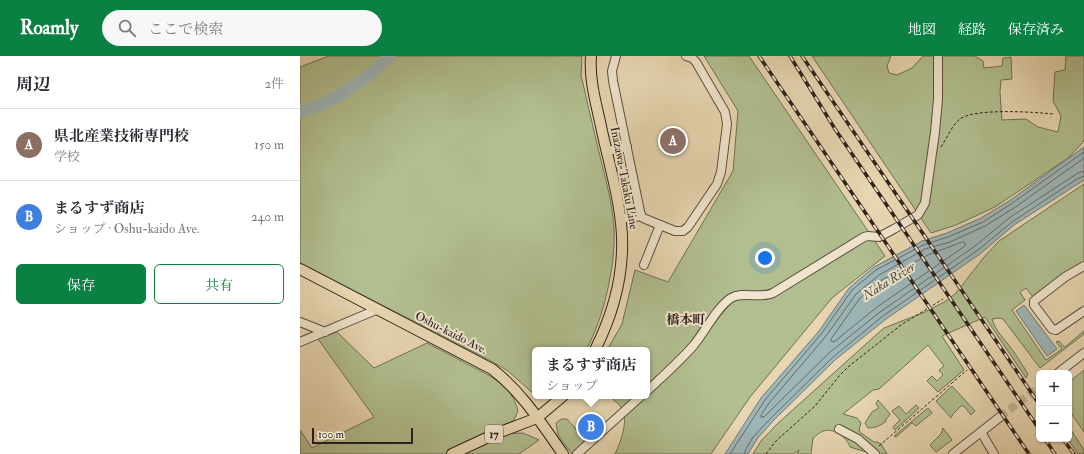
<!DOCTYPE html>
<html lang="ja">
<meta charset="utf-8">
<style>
:root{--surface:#fff;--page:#f7f7f7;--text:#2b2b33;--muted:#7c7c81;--line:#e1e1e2;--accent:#0b8043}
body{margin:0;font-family:"IM FELL Double Pica","Noto Serif JP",serif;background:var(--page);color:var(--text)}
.controls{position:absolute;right:12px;bottom:12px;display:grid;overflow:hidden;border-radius:6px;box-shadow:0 1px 3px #0004}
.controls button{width:36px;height:36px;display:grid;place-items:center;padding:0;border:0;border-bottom:1px solid var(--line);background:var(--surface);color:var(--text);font:20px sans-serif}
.scale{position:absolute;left:12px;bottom:10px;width:101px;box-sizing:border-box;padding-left:4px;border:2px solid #2d2119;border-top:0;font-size:11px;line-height:14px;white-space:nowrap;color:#2d2119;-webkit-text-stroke:3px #efe4cc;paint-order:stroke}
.you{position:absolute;left:465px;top:202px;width:14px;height:14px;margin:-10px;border:3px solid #fff;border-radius:50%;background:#1a73e8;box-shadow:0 0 0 6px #1a73e833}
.badge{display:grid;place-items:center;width:26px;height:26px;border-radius:50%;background:var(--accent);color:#fff;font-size:13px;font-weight:700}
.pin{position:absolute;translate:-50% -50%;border:2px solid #fff;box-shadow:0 1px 4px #0006}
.popup{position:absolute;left:232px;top:291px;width:118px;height:52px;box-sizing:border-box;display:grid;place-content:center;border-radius:6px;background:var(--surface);filter:drop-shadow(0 1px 3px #0005);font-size:13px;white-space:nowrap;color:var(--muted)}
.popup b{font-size:15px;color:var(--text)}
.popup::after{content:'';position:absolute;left:50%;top:100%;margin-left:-8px;border:8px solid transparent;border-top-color:var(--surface)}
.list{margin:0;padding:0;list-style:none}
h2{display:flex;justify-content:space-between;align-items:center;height:52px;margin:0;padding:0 16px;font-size:17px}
h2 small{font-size:13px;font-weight:400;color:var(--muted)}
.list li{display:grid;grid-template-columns:26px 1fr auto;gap:12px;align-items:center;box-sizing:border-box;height:72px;padding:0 16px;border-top:1px solid var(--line)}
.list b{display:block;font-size:15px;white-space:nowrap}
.list p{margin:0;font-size:13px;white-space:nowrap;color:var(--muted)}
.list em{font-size:13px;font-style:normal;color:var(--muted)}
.actions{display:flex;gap:8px;padding:12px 16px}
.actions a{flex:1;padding:9px 0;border:1px solid var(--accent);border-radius:6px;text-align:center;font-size:14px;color:var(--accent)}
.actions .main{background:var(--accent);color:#fff}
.icon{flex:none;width:22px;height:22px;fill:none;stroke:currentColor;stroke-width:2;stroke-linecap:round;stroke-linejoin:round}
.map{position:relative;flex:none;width:784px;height:398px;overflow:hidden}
header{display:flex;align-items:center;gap:24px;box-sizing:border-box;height:56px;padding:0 20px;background:var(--accent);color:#fff}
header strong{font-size:19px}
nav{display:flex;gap:22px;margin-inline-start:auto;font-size:14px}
.search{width:280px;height:36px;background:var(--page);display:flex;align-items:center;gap:10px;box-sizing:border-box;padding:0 14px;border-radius:22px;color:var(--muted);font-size:15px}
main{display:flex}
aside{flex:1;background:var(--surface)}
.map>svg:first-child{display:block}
.green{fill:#b1be8f;stroke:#6f7054}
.water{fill:#9db6b8;stroke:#707a78}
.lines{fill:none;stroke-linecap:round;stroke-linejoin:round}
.shore{stroke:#656c68;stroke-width:1}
.river{stroke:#9db6b8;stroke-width:12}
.minor-tunnel{stroke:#c2b293;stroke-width:8;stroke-dasharray:8 4;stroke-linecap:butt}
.minor-casing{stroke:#5c4e3f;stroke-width:10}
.major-casing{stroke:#2d2119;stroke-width:12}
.path{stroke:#2d2119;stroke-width:1;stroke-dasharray:3 2;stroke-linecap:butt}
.minor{stroke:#efe4cc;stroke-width:8}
.major{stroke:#e7d6b1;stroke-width:10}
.rail-casing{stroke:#2d2119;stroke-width:3.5}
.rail{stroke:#efe4cc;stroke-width:2;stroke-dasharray:6;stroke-linecap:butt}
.labels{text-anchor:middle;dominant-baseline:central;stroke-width:4;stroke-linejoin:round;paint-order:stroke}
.shield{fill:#efe4cc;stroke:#675c4f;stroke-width:1}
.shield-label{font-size:11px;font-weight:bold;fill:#2d2119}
.street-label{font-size:12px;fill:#2d2119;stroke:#efe4cc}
.water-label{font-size:13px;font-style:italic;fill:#4f4e49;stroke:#efe4cc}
.neighbourhood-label{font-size:13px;font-weight:bold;fill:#2d2119;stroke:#efe4cc}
</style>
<header>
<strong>Roamly</strong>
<div class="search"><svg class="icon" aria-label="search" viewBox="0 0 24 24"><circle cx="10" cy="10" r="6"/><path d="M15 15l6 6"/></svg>ここで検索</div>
<nav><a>地図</a><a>経路</a><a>保存済み</a></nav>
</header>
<main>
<aside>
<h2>周辺<small>2件</small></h2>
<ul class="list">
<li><span class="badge" style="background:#8d6e63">A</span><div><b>県北産業技術専門校</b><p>学校</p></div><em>150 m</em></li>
<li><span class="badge" style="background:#3f7fe0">B</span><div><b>まるすず商店</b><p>ショップ · Oshu-kaido Ave.</p></div><em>240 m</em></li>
</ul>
<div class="actions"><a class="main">保存</a><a>共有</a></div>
</aside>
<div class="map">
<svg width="784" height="398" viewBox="0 0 784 398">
<rect width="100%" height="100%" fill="#e7d6b1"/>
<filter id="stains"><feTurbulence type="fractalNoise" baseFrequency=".005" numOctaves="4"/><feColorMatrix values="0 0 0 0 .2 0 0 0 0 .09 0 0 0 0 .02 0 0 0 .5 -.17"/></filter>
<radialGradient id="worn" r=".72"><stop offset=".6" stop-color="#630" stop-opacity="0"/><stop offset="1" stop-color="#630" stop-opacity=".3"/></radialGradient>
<g class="green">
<path d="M29 0H282L281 19C287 45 293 71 299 96 305 121 312 145 314 171 316 208 304 262 286 294H235V339L208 315 193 306 0 207V11Z"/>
<path d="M404 0H449L585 200 532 242 450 341 411 398H315C320 388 329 364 322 353 320 348 313 344 309 340H347V294H307L322 268 335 214 368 226 433 115 438 55Z"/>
<path d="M512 0H591L587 10 589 17 597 19 612 12 623 0H675L683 5 684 12 702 10 703 2 711 1 712 23 701 24 700 36 702 64 726 63 738 71 758 76 761 60 753 45 755 16 765 14 766 0H784V85L768 102 695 151 656 169 631 177Z"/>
<path d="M784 128V206L733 241 726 232 720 236 725 244 712 254 746 304 762 293 756 286 759 285 763 290 765 291 784 275V278L740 312 703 263 699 262 692 263C695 273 702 281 708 288 715 297 722 308 728 318L726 322 685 261 642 280 664 314 638 336 627 325 632 320 637 325 643 319 639 314 644 310 628 289 579 333 573 334 543 358 557 362 561 367 559 374 561 377 574 386H577L581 388 587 398H573L550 391C547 381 532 370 521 376 519 377 516 380 513 382L511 398H497L499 394 493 398H453L461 385 476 369 577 278 584 272 625 256 646 245 656 237 684 201 699 185Z"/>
<path d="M37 276 74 312 127 287C140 294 153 300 165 307 188 319 212 328 218 355L214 364 190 378 223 377 239 384 219 398H0V374L12 392 74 361 18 283Z"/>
<path d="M784 314V376L769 354V326Z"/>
<path d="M652 330 675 355 671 359 664 350H661L653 358 651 362 636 345Z"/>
<path d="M578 344 590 358 589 360 586 363V365C581 370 574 372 568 372L565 367 572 356 579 352 576 348Z"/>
<path d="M616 349 619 352 595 374 593 371 600 364 592 355 599 350 606 358Z"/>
<path d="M628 352 632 357 616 370 612 367 596 381 594 380Z"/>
<path d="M261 363H267L287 386 275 398H272L258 379 256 367Z"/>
<path d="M769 371 784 394V398H778L768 383Z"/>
<path d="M643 372 652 384 636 396 630 389 641 378Z"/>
</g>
<g class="water">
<path d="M784 91V124L714 169 680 198 586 263 535 304 474 364 457 383 448 398H425L461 342 519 275 549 232 574 211 622 185 647 177 681 162 709 145Z"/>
<path d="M724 249 757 293 747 300 716 255Z"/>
</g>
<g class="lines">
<g class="shore">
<path d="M784 102 714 152 685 170 650 186 625 193 579 219 556 238 526 280 469 347 461 359V361H464L529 297 580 256 675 190 709 162 778 117 784 115"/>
<path d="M663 186 665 187V190L577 251 534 286 531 285V283L560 242 582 224 628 199Z"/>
<path d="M430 398 465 344 522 277 552 234 576 214 623 189 648 181 683 166 711 148 784 96"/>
<path d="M445 398V395L453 381 471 362 533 301 583 260 678 194 712 166 777 123 784 120"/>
</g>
<path class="river" d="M0 56C35 46 64 25 90 0"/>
<path class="minor-tunnel" d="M700 361 739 331"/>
<defs>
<g id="minor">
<path d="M316 0 312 15 313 25 341 160 343 162 375 175H383L388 171 417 128 421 116 427 68 425 56 396 6 392 2 386 0"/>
<path d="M307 95 327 91"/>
<path d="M320 163 341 160"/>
<path d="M344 209 360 169"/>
<path d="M784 210 765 221 734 245V249L752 273 756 274 784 255"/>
<path d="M0 266 25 276"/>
<path d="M0 286 76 254"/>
<path d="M758 317 784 297"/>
<path d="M347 335C363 320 379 306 393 290 405 276 416 252 431 242 442 235 461 243 473 237L564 181 568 180 579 181 594 173 618 159 625 147 635 76 638 43V0"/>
<path d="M539 373 558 383 575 398"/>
<path d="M681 376 694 398"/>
<path d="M277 398 341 340"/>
<path d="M653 398 700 361"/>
</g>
<g id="major">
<path d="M291 0C289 26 297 50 302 75 310 112 324 157 322 195 321 229 310 264 295 294"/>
<path d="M0 213 192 313C222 336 241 367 263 398"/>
<path d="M152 398 195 378 237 362 263 340"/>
</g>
</defs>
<use href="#minor" class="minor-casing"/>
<use href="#major" class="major-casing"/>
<g class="path">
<path d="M641 91C647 82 652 69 660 63 674 52 735 56 753 58"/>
<path d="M579 390 667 314"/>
<path d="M466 398 476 385 515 350 540 319 548 311 601 269 643 243"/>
</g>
<use href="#minor" class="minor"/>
<use href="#major" class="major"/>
<defs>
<g id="rail">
<path d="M459 0 729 398"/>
<path d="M490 0 535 73 739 373"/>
<path d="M502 0 739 348"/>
<path d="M745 383 755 398"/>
<path d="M763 383 774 398"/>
</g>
</defs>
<use href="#rail" class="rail-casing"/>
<use href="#rail" class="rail"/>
</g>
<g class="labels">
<rect class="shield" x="185" y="369" width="18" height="18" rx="3"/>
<g class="shield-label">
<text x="194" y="378">17</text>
</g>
<g class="street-label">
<text transform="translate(324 122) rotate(79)">Inazawa-Takaku Line</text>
<text transform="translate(151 277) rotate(27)">Oshu-kaido Ave.</text>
</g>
<g class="water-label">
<text transform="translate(589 225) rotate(-32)">Naka River</text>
</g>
<g class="neighbourhood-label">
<text x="386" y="264">橋本町</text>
</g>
</g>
<rect width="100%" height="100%" filter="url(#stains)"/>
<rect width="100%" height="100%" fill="url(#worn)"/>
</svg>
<div class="controls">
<button>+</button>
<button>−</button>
</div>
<div class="scale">100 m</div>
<div class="you"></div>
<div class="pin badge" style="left:373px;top:85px;background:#8d6e63">A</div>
<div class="pin badge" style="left:291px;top:371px;background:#3f7fe0">B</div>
<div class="popup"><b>まるすず商店</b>ショップ</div>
</div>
</main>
